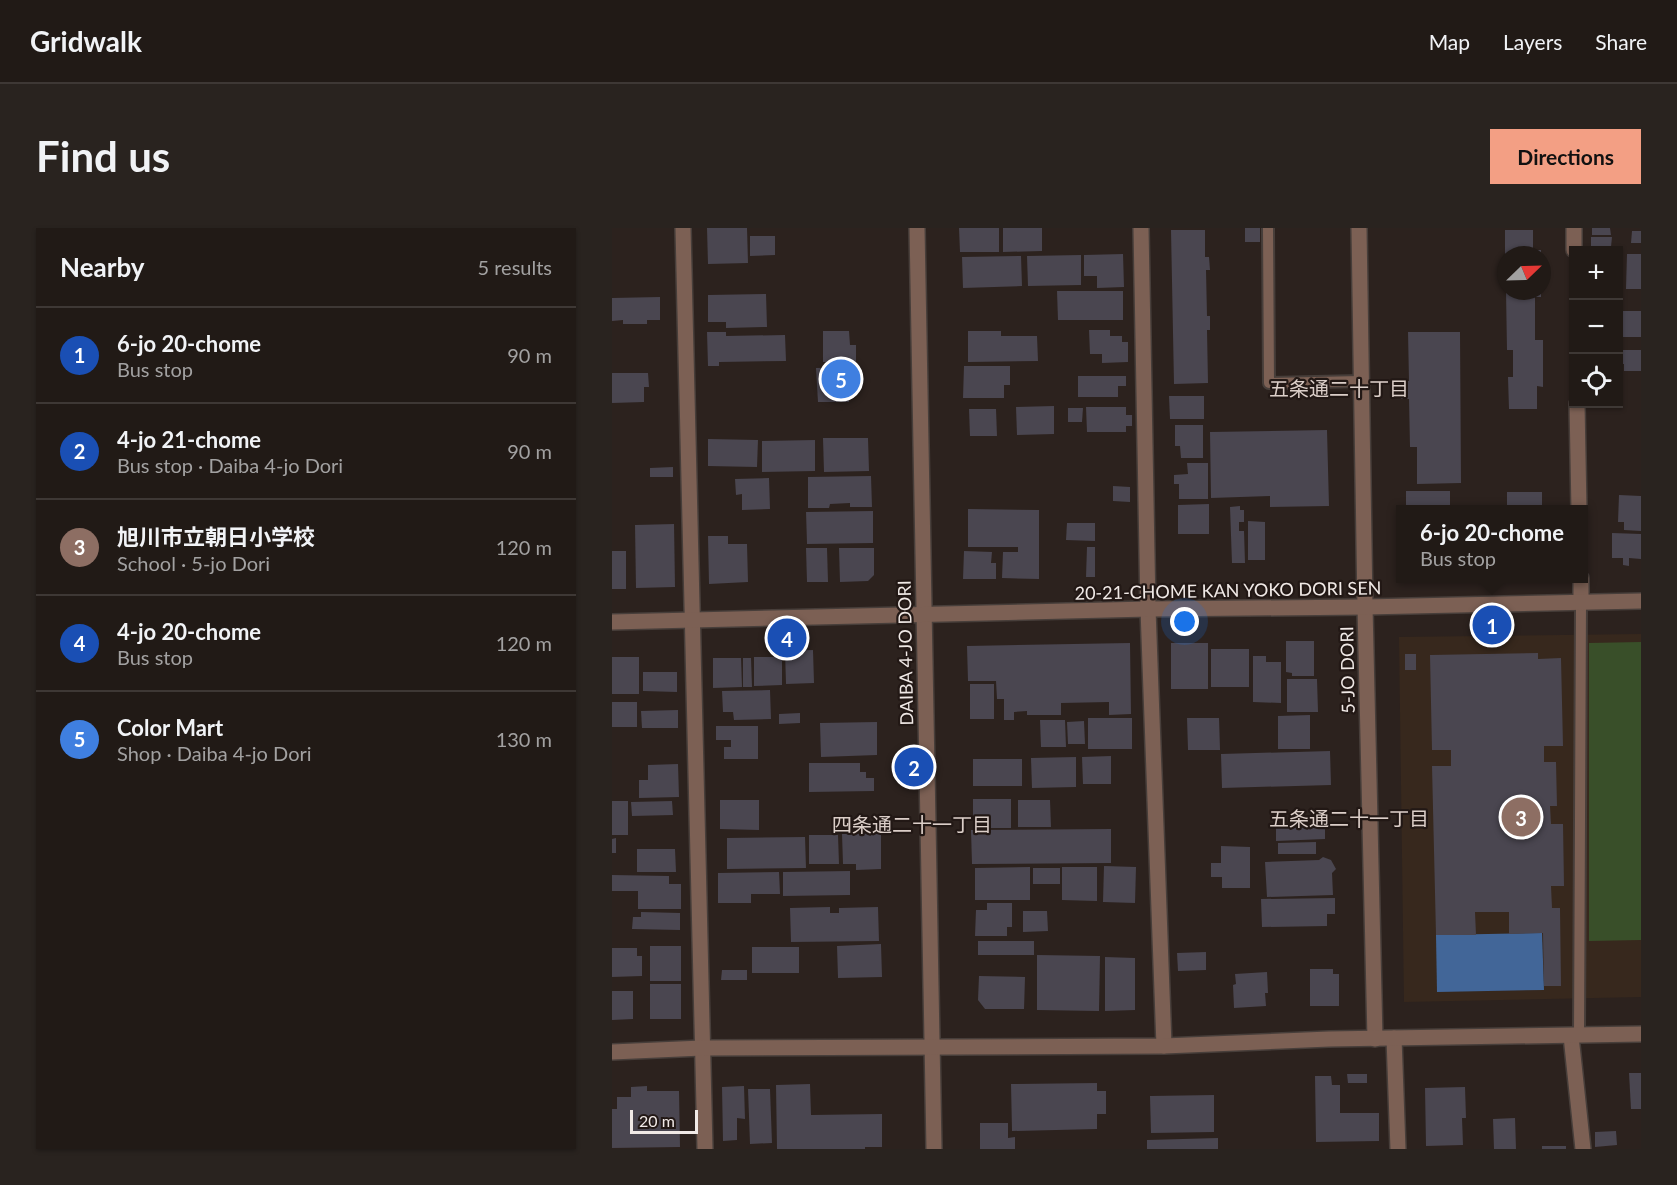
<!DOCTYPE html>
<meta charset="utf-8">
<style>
:root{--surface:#211a16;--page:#29231f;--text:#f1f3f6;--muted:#a2a1a1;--line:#3e3835;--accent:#f39f84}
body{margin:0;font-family:Lato,"Noto Sans JP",sans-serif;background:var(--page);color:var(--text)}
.controls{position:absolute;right:18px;top:18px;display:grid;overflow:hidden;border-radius:0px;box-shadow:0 2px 4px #0004}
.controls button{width:54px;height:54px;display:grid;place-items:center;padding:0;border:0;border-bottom:2px solid var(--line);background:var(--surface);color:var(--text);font:30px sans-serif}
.compass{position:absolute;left:885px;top:18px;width:54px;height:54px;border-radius:50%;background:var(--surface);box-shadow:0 2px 4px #0004;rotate:67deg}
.scale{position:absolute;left:18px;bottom:15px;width:68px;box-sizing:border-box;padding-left:6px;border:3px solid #f0e9e6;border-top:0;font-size:16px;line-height:21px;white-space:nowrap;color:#f0e9e6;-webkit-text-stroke:4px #221815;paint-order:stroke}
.you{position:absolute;left:573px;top:394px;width:21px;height:21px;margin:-15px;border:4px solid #fff;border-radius:50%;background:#1a73e8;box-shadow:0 0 0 9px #1a73e833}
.badge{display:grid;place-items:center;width:39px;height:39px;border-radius:50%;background:var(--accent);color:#fff;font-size:20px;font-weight:700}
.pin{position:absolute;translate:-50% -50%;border:3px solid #fff;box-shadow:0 2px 6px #0006}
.popup{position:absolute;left:784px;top:277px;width:192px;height:78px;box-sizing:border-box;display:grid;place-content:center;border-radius:0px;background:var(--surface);filter:drop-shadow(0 2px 4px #0005);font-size:20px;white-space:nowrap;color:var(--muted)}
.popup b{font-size:22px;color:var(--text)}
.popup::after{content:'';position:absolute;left:50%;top:100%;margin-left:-12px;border:12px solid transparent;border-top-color:var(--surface)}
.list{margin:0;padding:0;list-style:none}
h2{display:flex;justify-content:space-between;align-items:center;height:78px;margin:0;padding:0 24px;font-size:26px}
h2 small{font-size:20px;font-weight:400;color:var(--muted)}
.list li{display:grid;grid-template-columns:39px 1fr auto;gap:18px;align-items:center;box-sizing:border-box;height:96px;padding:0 24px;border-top:2px solid var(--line)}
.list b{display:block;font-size:22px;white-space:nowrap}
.list p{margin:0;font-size:20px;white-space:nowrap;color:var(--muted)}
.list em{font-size:20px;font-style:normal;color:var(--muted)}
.icon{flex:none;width:33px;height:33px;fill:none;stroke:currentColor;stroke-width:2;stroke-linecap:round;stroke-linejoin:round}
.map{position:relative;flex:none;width:1029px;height:921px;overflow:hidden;border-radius:0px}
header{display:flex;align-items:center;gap:36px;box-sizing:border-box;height:84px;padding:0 30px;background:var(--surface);border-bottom:2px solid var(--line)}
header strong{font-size:28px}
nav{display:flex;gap:33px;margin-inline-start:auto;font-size:21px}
.intro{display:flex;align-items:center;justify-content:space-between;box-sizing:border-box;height:144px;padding:0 36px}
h1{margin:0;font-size:42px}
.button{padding:15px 27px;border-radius:0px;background:var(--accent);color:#111;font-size:21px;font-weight:700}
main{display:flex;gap:36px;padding:0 36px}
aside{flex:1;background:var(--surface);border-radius:0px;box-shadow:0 2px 4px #0004}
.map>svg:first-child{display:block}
.education{fill:#37281d}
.green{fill:#394f29}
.water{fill:#426698}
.building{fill:#4a4650}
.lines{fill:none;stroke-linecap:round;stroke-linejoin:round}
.service-casing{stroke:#473e3a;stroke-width:14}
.minor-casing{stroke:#473e3a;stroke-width:18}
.tertiary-casing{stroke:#473e3a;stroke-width:18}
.service{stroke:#7c6054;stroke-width:10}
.minor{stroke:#7c6054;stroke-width:15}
.tertiary{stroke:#7c6054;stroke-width:15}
.labels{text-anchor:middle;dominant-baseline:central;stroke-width:4.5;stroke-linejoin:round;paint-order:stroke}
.street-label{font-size:18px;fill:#f0e9e6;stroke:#221815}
.neighbourhood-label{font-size:20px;fill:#dbcec8;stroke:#221815}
</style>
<header>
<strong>Gridwalk</strong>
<nav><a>Map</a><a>Layers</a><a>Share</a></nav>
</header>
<div class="intro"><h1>Find us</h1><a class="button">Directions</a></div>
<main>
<aside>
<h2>Nearby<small>5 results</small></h2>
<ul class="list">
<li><span class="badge" style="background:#1a4fb4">1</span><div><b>6-jo 20-chome</b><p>Bus stop</p></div><em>90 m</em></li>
<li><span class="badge" style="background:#1a4fb4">2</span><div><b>4-jo 21-chome</b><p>Bus stop · Daiba 4-jo Dori</p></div><em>90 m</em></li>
<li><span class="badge" style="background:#8d6e63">3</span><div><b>旭川市立朝日小学校</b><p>School · 5-jo Dori</p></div><em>120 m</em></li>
<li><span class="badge" style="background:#1a4fb4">4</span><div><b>4-jo 20-chome</b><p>Bus stop</p></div><em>120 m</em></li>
<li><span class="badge" style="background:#3f7fe0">5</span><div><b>Color Mart</b><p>Shop · Daiba 4-jo Dori</p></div><em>130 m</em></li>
</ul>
</aside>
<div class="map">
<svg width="1029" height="921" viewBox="0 0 1029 921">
<rect width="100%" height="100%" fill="#2c221e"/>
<path class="education" d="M1029 406V769L792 774 787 409Z"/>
<path class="green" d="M1029 414V712L977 713V415Z"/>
<path class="water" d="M930 705 932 762 825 764 824 707Z"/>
<g class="building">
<path d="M95 0H135L136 35 96 36Z"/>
<path d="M347 0H387V24H348Z"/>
<path d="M391 0H430V23L391 24Z"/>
<rect x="633" y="0" width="15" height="14"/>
<path d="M980 0H998L999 7H980Z"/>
<path d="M559 2H593V29H597L598 42H594L595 88H598V102H595L596 155 562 156Z"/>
<path d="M893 2H921V22H929V27H893Z"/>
<path d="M1020 3H1029V15H1019Z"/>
<path d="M138 8H163V27L138 28Z"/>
<path d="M979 9H1000L999 19H979Z"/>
<path d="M511 26 512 59 485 60V48H472V27Z"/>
<path d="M1015 26H1029V61H1014Z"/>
<path d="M469 27V57L416 58 415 28Z"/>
<path d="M409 28 410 58 351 60 350 29Z"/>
<path d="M445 63H511V92H446Z"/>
<path d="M894 63H929V69H923V112H931V159L925 158V181H897L896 149H901V122H895Z"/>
<path d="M154 66 155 99 114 100V94H96V67Z"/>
<path d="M48 69V92H35V96H11V92L0 93V70Z"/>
<rect x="1006" y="83" width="23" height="26"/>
<path d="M477 102H498V108H510V114H516V134L490 135V126H478Z"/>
<path d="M211 103H237L238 117H244V134H211Z"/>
<path d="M356 103H389V108H425L426 133 356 134Z"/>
<path d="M95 104H114V108L173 107 174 133 107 134V138H96Z"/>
<path d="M796 104H848L849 255 805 256V219H798L797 171H789V153H797Z"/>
<path d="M1006 122H1029V143H1012V136H1006Z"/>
<path d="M352 138H398V157H392V170H351Z"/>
<path d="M236 139 237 174H206L204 140Z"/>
<path d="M0 145H36L37 159H32V174L0 175Z"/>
<path d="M466 148H514V158H506V169H466Z"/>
<path d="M557 168H592V191H558Z"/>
<path d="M442 178V206L405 207 404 179Z"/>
<path d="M474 179H514V187H520V198H514V204H475Z"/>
<path d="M456 180H471L470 194H456Z"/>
<path d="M357 181H384L385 208H358Z"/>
<path d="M563 197H591V230H569L568 218H563Z"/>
<path d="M715 202 717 278 658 279V268L599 270 598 204Z"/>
<path d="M211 210H256L257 243 212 244Z"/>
<path d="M96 211 146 212 145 239 96 238Z"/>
<path d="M203 212V243L150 244V213Z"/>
<path d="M575 235H596V271H567V256H562V247L576 246Z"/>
<path d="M61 239V249H38V240Z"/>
<path d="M259 248 260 279H238V275L218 276 217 280H196V249Z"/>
<path d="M157 250 158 281 130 282V266L124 267 123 251Z"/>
<path d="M501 258 518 259V274L501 273Z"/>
<rect x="794" y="263" width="44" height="19"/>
<rect x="895" y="264" width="35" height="18"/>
<path d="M1007 267 1029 268V303L1012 302V294H1006Z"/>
<path d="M597 276V306H566V277Z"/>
<path d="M628 278V282H632V294H627V303H632L633 335H620L618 279Z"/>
<path d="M356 281 427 282V351L390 350 391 324H406V319H356Z"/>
<path d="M261 283V315L195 316 194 284Z"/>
<path d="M636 293 653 294V332H636Z"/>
<path d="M455 295H483V313L454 312Z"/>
<path d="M62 296 63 359 24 360 23 297Z"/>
<path d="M1000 305 1029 306V331L1017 330V338L1011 337V330H1000Z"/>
<path d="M96 308H116V316H135L136 354 97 356Z"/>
<path d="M475 319H483V349H474Z"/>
<path d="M194 320H215L216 354H195Z"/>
<path d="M227 320H262V347L256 353 228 354Z"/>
<rect x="0" y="323" width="14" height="38"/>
<path d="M352 323 380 324 379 335H384V351H351Z"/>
<path d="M674 413H702V448H680V445L674 444Z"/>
<path d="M518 415 519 486 497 487V474L449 475V487H415V483L402 484V492H392V471H385L384 453H356L355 418Z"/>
<rect x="559" y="415" width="37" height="46"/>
<rect x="599" y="421" width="38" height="38"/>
<path d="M201 422 202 455 174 456 173 423Z"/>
<path d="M926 425V431L949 430 951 518H932V534H944L945 578H938L939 596H951L952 658H939L940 680H948L949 758H932L931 705 897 706V684H863L864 707H824L820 538H839V522H820L818 427Z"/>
<rect x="793" y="426" width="11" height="16"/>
<path d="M641 428H654V434H669V475L641 474Z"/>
<rect x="0" y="429" width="27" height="37"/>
<path d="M142 429H170V457L142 458Z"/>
<path d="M101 430H129L130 459 101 460Z"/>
<path d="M131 430H139L140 459H131Z"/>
<path d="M31 444H65V464L31 463Z"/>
<path d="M675 451H705L706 484H675Z"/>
<rect x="358" y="456" width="24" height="35"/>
<path d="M158 462 159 491 122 492 121 484H111L110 463Z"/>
<rect x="0" y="474" width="25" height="25"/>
<path d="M66 482V500H30L29 483Z"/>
<path d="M188 485V495L167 496V486Z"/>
<path d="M698 487V521H666V488Z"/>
<rect x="476" y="490" width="44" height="31"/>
<path d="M575 490H607L608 522H576Z"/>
<path d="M428 492H453L454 519H429Z"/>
<path d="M472 493 473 516H456L455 494Z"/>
<path d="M265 494V527L209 529 208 495Z"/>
<path d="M104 498H146V531H112V519H119V512H104Z"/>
<path d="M718 523 719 557 610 560 609 526Z"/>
<path d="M499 528V556H471L470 529Z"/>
<path d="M464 529V559L420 560 419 530Z"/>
<rect x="361" y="531" width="49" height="27"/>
<path d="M197 535H248V544H254V550H262V563L197 564Z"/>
<path d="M66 536 67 569 27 570V552H36V537Z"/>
<rect x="361" y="571" width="38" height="29"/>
<path d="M108 572H147V602L108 601Z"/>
<path d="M406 572H438L439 599H406Z"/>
<rect x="0" y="573" width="16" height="34"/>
<path d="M60 573 61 587 20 588 19 574Z"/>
<path d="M713 599V611L664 613V600Z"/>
<path d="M499 601V635L360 636 359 602Z"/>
<path d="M269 605V641L244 642V636H231L230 606Z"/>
<path d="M197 607H226L227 636H197Z"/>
<path d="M193 609 194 640 115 641V610Z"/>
<path d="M4 610V625H0V611Z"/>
<path d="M704 614V626H666V615Z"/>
<path d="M609 618 638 619V660H610V649H599V635H609Z"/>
<path d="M25 621H63L64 644H25Z"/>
<path d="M711 629 719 632 724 641 720 645 721 667 655 669 653 634 707 632Z"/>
<path d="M492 638 524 639 523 675 491 674Z"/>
<path d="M418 639V672H363V640Z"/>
<path d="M450 639H485V673L450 672Z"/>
<rect x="421" y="640" width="27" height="16"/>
<path d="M238 643V667L171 668V644Z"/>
<path d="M167 644 168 666H139V675H106V645Z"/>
<path d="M0 647 57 648V656H69V681H26V663H0Z"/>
<path d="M723 670V686H715V698L650 699 649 671Z"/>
<path d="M375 675H400V699H395V708H363L364 682H375Z"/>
<path d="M218 679V685H227V680L266 679 267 713 179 714 178 680Z"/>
<path d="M411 683H435L436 703 411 704Z"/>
<path d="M29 684 68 685V702L20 701 21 689H29Z"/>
<rect x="366" y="713" width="56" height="14"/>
<path d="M269 716 270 749 226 750 225 718Z"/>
<rect x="38" y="718" width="31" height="35"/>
<rect x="140" y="719" width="47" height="26"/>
<path d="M0 720H25V728H30V748L0 749Z"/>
<path d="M594 724V742L566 743 565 725Z"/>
<path d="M425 727 488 728 487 783 425 782Z"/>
<path d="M493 729 523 730V782L493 783Z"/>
<path d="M698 741H721V746H727V778H698Z"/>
<path d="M110 742H135V752H109Z"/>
<path d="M655 744 656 765H653L654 778 622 780 621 757 624 756 623 746Z"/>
<path d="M367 748 413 749 412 781H373L366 772Z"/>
<rect x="38" y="756" width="31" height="35"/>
<path d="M0 763H21V791L0 792Z"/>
<path d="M1017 845H1029V881H1019Z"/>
<path d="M735 846H755V855H736Z"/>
<path d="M703 848H719L720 857H728V885H767V913L704 914Z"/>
<path d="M485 855V863H494V886H485V901L400 903 399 856Z"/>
<path d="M198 856 199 887 270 886V919H253V921H165L164 857Z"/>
<path d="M35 858V863H67L68 919 0 920V881H5V869H19V859Z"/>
<path d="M132 858 133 891 125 890V912L111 913 110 859Z"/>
<path d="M853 859 854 890H850L851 917 814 918 813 860Z"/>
<path d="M136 861H158L160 915 138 916Z"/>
<path d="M602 867V904L539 905 538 868Z"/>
<path d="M903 890 904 921H882L881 891Z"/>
<path d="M368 895H396V910L403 909V921H368Z"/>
<path d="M1004 903 1005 917 983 919V904Z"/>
<path d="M606 910V921H535V912Z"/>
<rect x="930" y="918" width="24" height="3"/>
</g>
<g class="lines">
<defs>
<g id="service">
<path d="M656 0 657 155 749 153"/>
<path d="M967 808 969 375"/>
</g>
<g id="minor">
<path d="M71 0 93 921"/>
<path d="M529 0 536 381 552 818"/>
<path d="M747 0 753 379 763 811"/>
<path d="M962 0V22"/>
<path d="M965 176 967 282"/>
<path d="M969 350V375"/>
<path d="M959 808 971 921"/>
<path d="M782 810 786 921"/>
</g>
<g id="tertiary">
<path d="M305 0C312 307 315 614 322 921"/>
<path d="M0 394 536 381 753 379 1029 373"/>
<path d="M0 824 90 820 552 818 717 811 1029 806"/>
</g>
</defs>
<use href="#service" class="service-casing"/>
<use href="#minor" class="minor-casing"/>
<use href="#tertiary" class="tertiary-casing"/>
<use href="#service" class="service"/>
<use href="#minor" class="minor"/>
<use href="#tertiary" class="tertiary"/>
</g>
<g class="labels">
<g class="street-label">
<text transform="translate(616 362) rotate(-1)">20-21-CHOME KAN YOKO DORI SEN</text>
<text transform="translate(293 425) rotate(-91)">DAIBA 4-JO DORI</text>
<text transform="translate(735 442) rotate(-91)">5-JO DORI</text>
</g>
<g class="neighbourhood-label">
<text x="727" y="160">五条通二十丁目</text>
<text x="737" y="590">五条通二十一丁目</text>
<text x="300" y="596">四条通二十一丁目</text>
</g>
</g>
</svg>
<div class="controls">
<button>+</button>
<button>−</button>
<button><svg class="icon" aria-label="locate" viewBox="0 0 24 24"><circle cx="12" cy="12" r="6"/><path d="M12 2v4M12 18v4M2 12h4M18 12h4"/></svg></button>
</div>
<svg class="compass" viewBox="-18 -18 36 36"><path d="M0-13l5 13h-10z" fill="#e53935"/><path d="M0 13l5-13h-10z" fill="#a2a1a1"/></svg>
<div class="scale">20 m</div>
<div class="you"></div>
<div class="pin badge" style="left:880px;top:397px;background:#1a4fb4">1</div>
<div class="popup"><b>6-jo 20-chome</b>Bus stop</div>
<div class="pin badge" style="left:302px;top:539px;background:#1a4fb4">2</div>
<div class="pin badge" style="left:909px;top:589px;background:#8d6e63">3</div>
<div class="pin badge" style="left:175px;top:410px;background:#1a4fb4">4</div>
<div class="pin badge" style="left:229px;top:151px;background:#3f7fe0">5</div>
</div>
</main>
